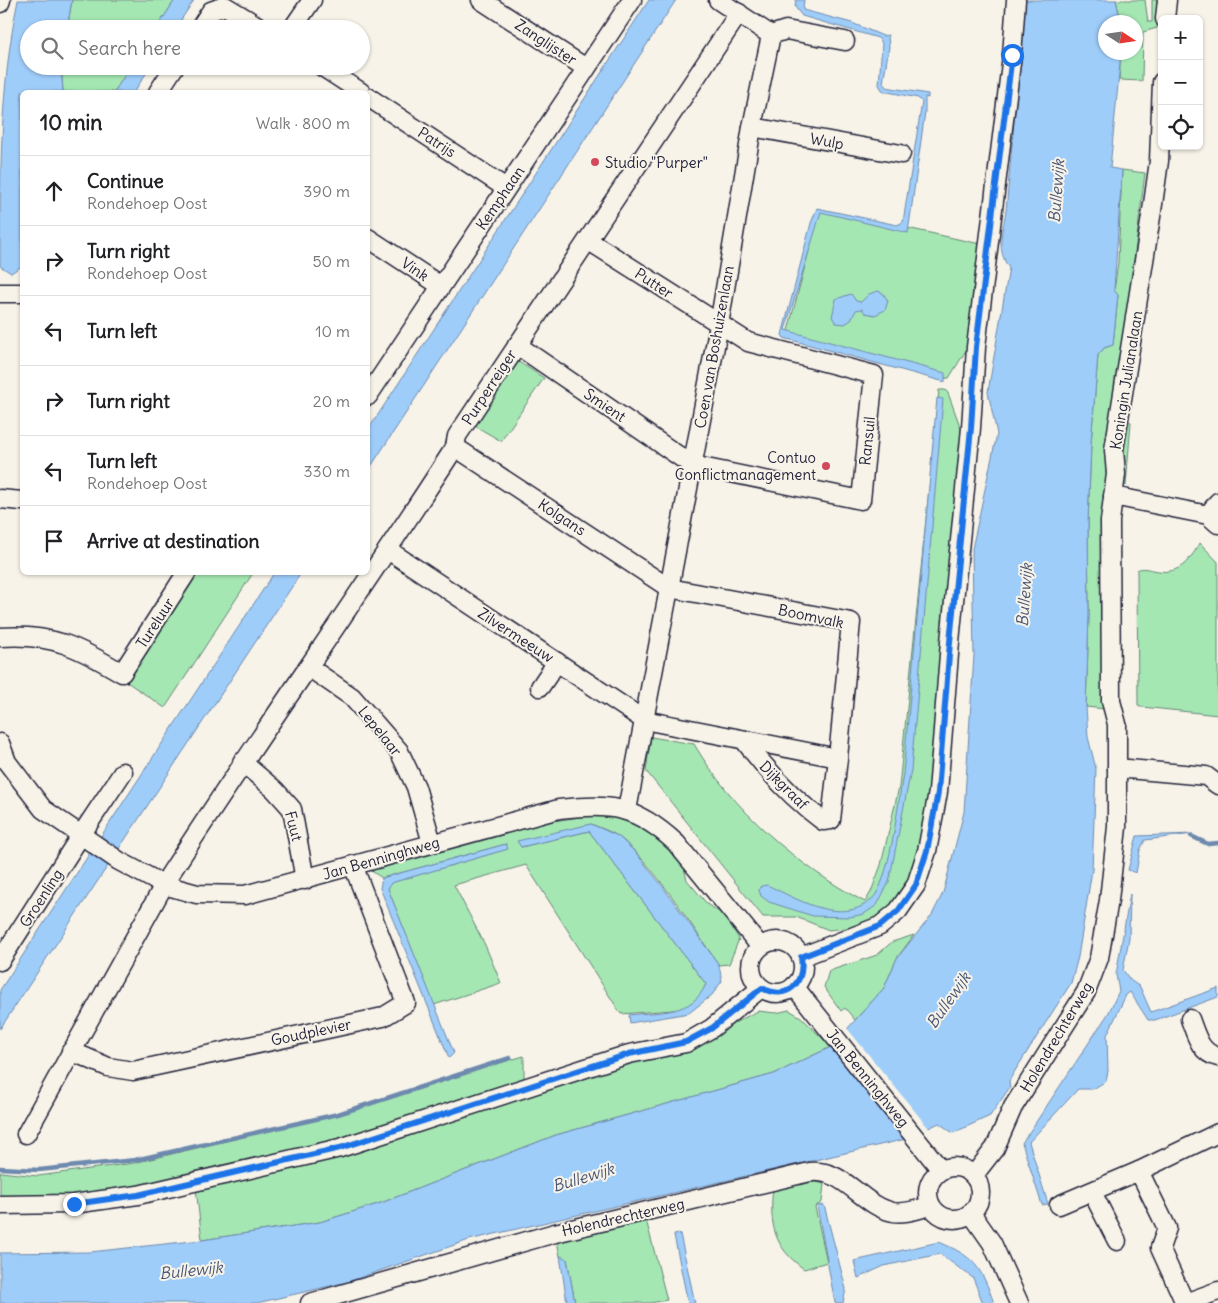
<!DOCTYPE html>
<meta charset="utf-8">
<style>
:root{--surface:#fff;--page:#f6f6f6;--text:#202124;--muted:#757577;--line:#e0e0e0}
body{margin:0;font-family:Delius,sans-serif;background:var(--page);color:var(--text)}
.controls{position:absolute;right:15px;top:15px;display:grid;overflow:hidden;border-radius:8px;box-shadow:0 1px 4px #0004}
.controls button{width:45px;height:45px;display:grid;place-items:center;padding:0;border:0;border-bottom:1px solid var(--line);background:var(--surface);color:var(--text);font:25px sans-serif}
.compass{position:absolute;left:1098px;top:15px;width:45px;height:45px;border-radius:50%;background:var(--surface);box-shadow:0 1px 4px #0004;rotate:102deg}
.stop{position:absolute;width:15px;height:15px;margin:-11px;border:4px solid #1a73e8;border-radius:50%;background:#fff}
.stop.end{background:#1a73e8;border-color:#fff;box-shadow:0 1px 5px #0008}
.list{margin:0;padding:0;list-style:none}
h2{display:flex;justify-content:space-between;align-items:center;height:65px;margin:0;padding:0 20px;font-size:21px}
h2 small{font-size:16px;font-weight:400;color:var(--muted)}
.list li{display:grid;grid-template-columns:32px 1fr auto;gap:15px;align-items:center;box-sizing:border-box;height:70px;padding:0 20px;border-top:1px solid var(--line)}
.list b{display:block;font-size:19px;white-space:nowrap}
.list p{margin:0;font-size:16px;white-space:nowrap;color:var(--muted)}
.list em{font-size:16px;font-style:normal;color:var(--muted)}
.icon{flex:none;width:28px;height:28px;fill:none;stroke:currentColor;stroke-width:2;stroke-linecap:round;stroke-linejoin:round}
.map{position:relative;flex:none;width:1218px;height:1303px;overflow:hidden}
.search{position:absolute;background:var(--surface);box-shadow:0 1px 4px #0004;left:20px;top:20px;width:350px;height:55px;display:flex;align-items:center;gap:12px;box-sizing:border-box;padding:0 18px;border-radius:28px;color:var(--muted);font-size:19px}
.panel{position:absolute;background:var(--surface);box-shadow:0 1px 4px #0004;left:20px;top:90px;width:350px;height:485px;border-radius:8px}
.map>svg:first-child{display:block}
.green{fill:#a5e7b2;stroke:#648476}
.water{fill:#9fcdfa;stroke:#6d89ae}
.pier{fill:#f7f3e8}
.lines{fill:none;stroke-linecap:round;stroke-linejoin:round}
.stream{stroke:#6d89ae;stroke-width:4.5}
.minor-casing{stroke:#22223b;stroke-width:21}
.minor{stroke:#f7f3e8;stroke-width:18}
.route{stroke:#1a73e8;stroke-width:6}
.poi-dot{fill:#d1495b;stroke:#f7f3e8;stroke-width:2}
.labels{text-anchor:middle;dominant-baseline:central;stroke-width:4;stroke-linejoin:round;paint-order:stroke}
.street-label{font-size:15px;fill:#22223b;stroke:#f7f3e8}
.poi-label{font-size:15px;fill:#22223b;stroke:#f7f3e8;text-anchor:start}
.water-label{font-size:16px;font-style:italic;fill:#485574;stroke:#f7f3e8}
</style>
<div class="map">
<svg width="1218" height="1303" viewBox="0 0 1218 1303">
<rect width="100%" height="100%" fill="#f7f3e8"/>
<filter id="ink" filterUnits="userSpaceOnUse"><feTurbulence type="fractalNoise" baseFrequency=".02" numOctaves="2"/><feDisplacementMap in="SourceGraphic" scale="10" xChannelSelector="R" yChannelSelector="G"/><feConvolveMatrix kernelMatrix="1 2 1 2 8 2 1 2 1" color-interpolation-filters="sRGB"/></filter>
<g filter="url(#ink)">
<g class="green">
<path d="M72 0H175L156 29H67Z"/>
<path d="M1116 0H1145L1148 22H1152V0H1160L1157 28 1143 32 1142 81 1119 80 1121 53 1136 52V22H1121Z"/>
<path d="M61 66H131L114 92H63Z"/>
<path d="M1122 170 1145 173 1114 420 1105 709 1086 707 1089 615 1088 524 1091 443 1098 355 1104 348 1113 345 1118 295 1114 291 1118 262Z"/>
<path d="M820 209 985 245 975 336 949 378 937 379 786 338Z"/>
<path d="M514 359 544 378 501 441 470 423Z"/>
<path d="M939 390H945L948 393 965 440 927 808 912 881 882 915 863 926 829 930 796 917H763L646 771 651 737 694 744C732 809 798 867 865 902L871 892 881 865 899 787Z"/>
<path d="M1124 420 1131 422 1126 486 1123 482 1119 452Z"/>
<path d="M1200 543 1218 562V715L1142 707 1138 705 1137 570C1143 567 1147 569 1153 570 1178 576 1188 563 1200 543Z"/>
<path d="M198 573H253L165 708 127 682Z"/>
<path d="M593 815 615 817 632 823 667 844 683 864 687 880 708 905 724 915 739 939 729 964 719 965C692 927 654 864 619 837 611 831 600 828 591 824L521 847 589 831 706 984 701 995 685 1009 621 1014 526 865 454 885 485 945 501 983 434 1005 388 889 390 883 507 849 506 844 382 878 370 870 527 825Z"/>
<path d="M914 935 897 958 884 988 855 1020 845 1008 841 1011 824 987 829 971 877 955 892 942Z"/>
<path d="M789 1010 801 1017 831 1047 774 1074 556 1135 381 1203 320 1222 202 1240 196 1188 724 1028 758 1011 776 1013Z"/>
<path d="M524 1056V1081L340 1140 148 1186 52 1198 0 1199V1172L38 1176 134 1163 339 1114 458 1075Z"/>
<path d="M816 1182 824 1184 822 1202 815 1207 827 1262 804 1269C773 1247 769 1223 773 1187Z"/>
<path d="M645 1216 667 1300 650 1303H575L567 1259 560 1256 556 1236Z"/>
</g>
<g class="water">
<path d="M18 0H72L67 29H29V66H61L63 92H22V266L11 273 0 266C0 178 0 86 18 0Z"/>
<path d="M175 0H194L175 29H156Z"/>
<path d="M649 0H676L368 471V430Z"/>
<path d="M796 0H804L803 10 852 23 883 36 888 35 889 47 883 83 886 87 928 94V98L925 97V112L908 233 821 212 785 330 945 373V382L784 338 782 335 811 223 817 208 897 225 903 222 922 102 918 98 883 91 879 85 882 43 878 38 802 16 795 7Z"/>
<path d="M1025 0H1116L1121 22H1106V52L1121 53 1110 168 1122 170 1114 290 1118 295 1113 345 1104 348 1098 355 1091 443 1088 524 1089 615 1086 707 1088 737 1096 769 1092 870 1078 957 1071 983 1013 1074 1009 1081 1010 1087 990 1116 953 1133 939 1123 906 1139 469 1240 347 1282 257 1303H0V1253L90 1252 202 1240 320 1222 381 1203 556 1135 774 1074 831 1047 884 988 897 958 932 915 943 893 964 812 974 655 972 549 997 434 988 392 1009 268C996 249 1002 233 1006 211Z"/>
<path d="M131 66H151L134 92H114Z"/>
<path d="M878 291 883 293 888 301 885 310 875 315 865 313 862 309 856 310 851 320 845 324 836 323 832 317 836 299 851 294 856 301 861 302 869 294Z"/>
<path d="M937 398 943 399 911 770 889 882 877 905 864 914 850 917 813 916 769 902 761 896 759 890 761 886 767 885C791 896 822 915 850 910 859 909 871 902 876 894 891 870 898 804 903 774Z"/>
<path d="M274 573H301L0 1029V990Z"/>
<path d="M591 824 618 836 636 853 663 887 719 965 722 981 712 995 689 1013 630 1023 629 1015C660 1011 692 1016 706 984L589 831 521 847 517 841Z"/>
<path d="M1193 834 1145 840 1140 850 1136 873 1128 870 1137 836Z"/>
<path d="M506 844 508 849 391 883 388 889 454 1053 449 1058 380 888 382 878Z"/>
<path d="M1130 894 1129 939 1123 970 1130 980 1140 987 1151 1012 1218 988V997L1155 1020H1148L1130 992 1126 995 1107 1035 1108 1071 1106 1081 1093 1089H1078L1029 1142 1048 1204 1042 1205 1022 1143 1108 1014 1119 991 1116 975Z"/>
<path d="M824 1205 846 1289 843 1303H835L817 1206Z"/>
<path d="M680 1234 695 1303H688L674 1235Z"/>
<path d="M939 1242C975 1257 981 1267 994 1303H983L973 1278 940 1254 884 1266 858 1278 854 1261Z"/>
<path d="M560 1256 567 1259 575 1303H567Z"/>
</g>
<path class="pier" d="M846 1027 931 1131 906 1141 829 1046Z"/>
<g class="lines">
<g class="stream">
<path d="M1191 836 1208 844 1218 843"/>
<path d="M0 1168 39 1170 135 1160 338 1114 510 1058"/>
</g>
<defs>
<g id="minor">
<path d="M481 0 586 68"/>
<path d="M0 3 1 0"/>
<path d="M1165 19 1167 0"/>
<path d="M199 29 211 11 225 6 263 29"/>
<path d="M292 29 312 0"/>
<path d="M771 35 786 30 845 41"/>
<path d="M321 66 361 92"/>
<path d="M158 92 175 66"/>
<path d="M368 97 506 188"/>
<path d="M752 127 901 154"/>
<path d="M368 238 441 286"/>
<path d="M0 293H22"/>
<path d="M517 345 692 465 861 500 874 375 748 342 589 241"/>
<path d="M368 396 632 0"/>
<path d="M1113 496 1208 515 1218 524"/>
<path d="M0 499 22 501"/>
<path d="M1208 515 1218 502"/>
<path d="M388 550 644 720 838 758 851 622 669 588 455 447"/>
<path d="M0 637C52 633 80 648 122 673L187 572"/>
<path d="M310 668 352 697 399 751 416 787 432 843"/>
<path d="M540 687 557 662"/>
<path d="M744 740C767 771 792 798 823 821L831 820 838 758"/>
<path d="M0 743 7 762 43 809 119 861 164 885 197 894 245 895 559 809C611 804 635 805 676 843L760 946"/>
<path d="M242 762 275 790 292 809 305 880"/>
<path d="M1117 768 1206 776 1218 785"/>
<path d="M627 810 719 325 752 127 771 35 718 0"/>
<path d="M163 885C258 737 360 595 455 447L457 436 739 13"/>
<circle cx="777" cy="967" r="26"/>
<path d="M801 957 880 926 898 911 916 885 927 851 938 792 950 642 971 428 976 347 1012 55 1016 0"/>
<path d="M0 961 81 835 123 772"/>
<path d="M794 986 941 1170"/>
<path d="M1190 1019C1196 1035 1200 1053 1218 1057"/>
<path d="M71 1051 108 1067 133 1071 383 1017 406 1003 353 865"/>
<path d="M26 1134 164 885"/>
<circle cx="954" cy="1193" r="26"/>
<path d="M1139 1171 1167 1228 1160 1248 1185 1303"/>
<path d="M974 1175 995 1148 1013 1107 1086 992 1099 958 1109 900 1117 827V724L1111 701 1110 521 1116 474 1114 450 1153 204 1159 161 1162 82"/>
<path d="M1092 1192 1117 1241"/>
<path d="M0 1205 73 1204 138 1195 340 1148 629 1054 686 1043 712 1028 761 988"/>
<path d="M1059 1205 1139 1171 1218 1133"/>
<path d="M971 1213 992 1243 1019 1303"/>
<path d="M310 1303 555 1233 810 1172C844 1168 862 1206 893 1212 905 1214 919 1209 931 1206"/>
<path d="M1185 1303 1218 1291"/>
</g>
</defs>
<use href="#minor" class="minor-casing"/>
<use href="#minor" class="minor"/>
</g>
</g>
<g class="lines" filter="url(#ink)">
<path class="route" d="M74 1204 138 1195 340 1148 629 1054 686 1042 712 1028 762 988C787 1001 805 984 801 957L880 926 898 911 916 885 927 851 938 792 950 642 971 428 976 347 1012 55"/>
</g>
<g class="poi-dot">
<circle cx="595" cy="162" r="5"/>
<circle cx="826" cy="466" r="5"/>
</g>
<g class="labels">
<g class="street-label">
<text transform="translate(546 42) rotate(33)">Zanglijster</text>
<text transform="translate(827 141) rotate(10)">Wulp</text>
<text transform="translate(437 142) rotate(33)">Patrijs</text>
<text transform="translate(500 198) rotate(-56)">Kemphaan</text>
<text transform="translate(415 269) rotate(34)">Vink</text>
<text transform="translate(654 283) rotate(33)">Putter</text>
<text transform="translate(714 347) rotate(-80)">Coen van Boshuizenlaan</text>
<text transform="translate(1126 380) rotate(-81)">Koningin Julianalaan</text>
<text transform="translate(489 387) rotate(-57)">Purperreiger</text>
<text transform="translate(605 405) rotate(34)">Smient</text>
<text transform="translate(867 441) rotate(-84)">Ransuil</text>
<text transform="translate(562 517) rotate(33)">Kolgans</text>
<text transform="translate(811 616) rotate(12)">Boomvalk</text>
<text transform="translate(155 623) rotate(-57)">Tureluur</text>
<text transform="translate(516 635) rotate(33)">Zilvermeeuw</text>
<text transform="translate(380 731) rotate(51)">Lepelaar</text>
<text transform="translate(784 785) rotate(45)">Dijkgraaf</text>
<text transform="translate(294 826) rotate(75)">Fuut</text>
<text transform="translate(381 858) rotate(-16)">Jan Benninghweg</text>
<text transform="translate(41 898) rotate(-57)">Groenling</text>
<text transform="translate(311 1032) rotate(-12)">Goudplevier</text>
<text transform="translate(1056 1037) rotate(-59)">Holendrechterweg</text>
<text transform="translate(868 1078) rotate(51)">Jan Benninghweg</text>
<text transform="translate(623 1217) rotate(-13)">Holendrechterweg</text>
</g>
<g class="poi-label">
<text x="605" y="162">Studio "Purper"</text>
<text x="816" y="457" text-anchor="end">Contuo<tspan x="816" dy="17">Conflictmanagement</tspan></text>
</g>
<g class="water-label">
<text transform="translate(1056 191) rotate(-86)">Bullewijk</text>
<text transform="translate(1024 595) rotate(-86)">Bullewijk</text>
<text transform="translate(948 1000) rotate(-55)">Bullewijk</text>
<text transform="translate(583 1177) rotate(-17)">Bullewijk</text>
<text transform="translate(191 1270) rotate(-6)">Bullewijk</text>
</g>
</g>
</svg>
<div class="controls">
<button>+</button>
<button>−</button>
<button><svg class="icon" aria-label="locate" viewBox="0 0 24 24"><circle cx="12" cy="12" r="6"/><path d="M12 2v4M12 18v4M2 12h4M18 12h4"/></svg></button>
</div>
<svg class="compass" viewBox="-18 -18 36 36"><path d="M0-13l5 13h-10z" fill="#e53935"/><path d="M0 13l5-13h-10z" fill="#757577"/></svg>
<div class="stop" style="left:1012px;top:55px"></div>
<div class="stop end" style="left:74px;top:1204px"></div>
<div class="search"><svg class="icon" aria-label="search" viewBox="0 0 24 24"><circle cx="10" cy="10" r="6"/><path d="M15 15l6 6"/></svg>Search here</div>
<section class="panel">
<h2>10 min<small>Walk · 800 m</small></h2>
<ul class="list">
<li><svg class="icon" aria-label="ahead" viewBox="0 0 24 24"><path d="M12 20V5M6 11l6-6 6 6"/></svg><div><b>Continue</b><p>Rondehoep Oost</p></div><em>390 m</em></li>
<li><svg class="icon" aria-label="right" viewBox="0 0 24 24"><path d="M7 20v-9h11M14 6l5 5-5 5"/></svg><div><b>Turn right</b><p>Rondehoep Oost</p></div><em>50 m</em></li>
<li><svg class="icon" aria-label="left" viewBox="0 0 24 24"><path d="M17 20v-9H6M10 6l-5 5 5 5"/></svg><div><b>Turn left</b></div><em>10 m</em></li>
<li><svg class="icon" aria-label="right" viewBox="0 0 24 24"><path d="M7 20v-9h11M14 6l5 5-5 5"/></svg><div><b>Turn right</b></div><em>20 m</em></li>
<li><svg class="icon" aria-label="left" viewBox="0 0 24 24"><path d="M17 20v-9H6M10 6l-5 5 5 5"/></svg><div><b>Turn left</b><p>Rondehoep Oost</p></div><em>330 m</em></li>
<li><svg class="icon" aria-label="arrive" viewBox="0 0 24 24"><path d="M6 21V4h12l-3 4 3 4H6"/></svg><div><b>Arrive at destination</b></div></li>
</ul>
</section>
</div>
